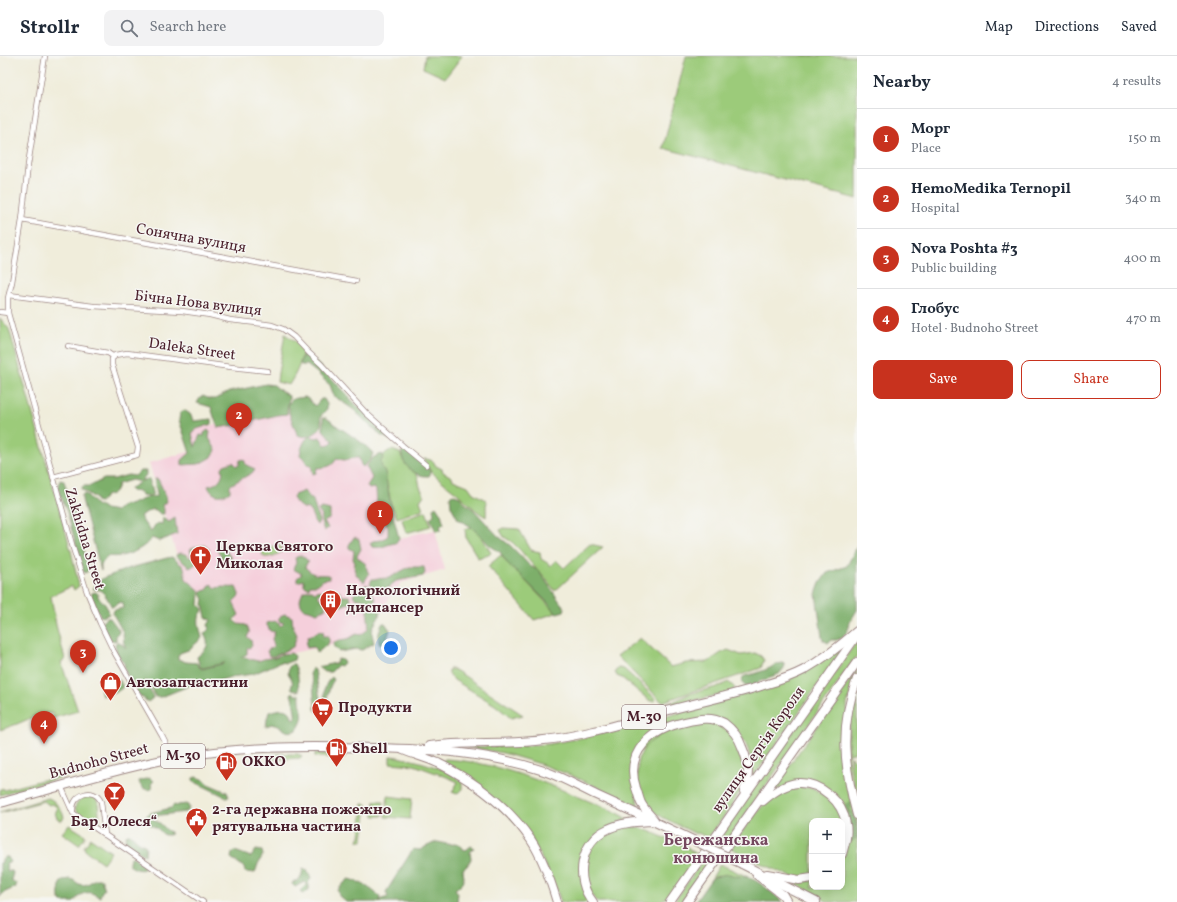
<!DOCTYPE html>
<meta charset="utf-8">
<style>
:root{--surface:#fff;--page:#f2f2f3;--text:#1f2937;--muted:#747a83;--line:#e0e1e3;--accent:#c8321e}
body{margin:0;font-family:Vollkorn,serif;background:var(--page);color:var(--text)}
.controls{position:absolute;right:12px;bottom:12px;display:grid;overflow:hidden;border-radius:8px;box-shadow:0 4px 16px #0002}
.controls button{width:36px;height:36px;display:grid;place-items:center;padding:0;border:0;border-bottom:1px solid var(--line);background:var(--surface);color:var(--text);font:20px sans-serif}
.you{position:absolute;left:391px;top:592px;width:14px;height:14px;margin:-10px;border:3px solid #fff;border-radius:50%;background:#1a73e8;box-shadow:0 0 0 6px #1a73e833}
.badge{display:grid;place-items:center;width:26px;height:26px;border-radius:50%;background:var(--accent);color:#fff;font-size:13px;font-weight:700}
.pin{position:absolute;translate:-50% -33px;filter:drop-shadow(0 1px 2px #0008)}
.pin::after{content:'';position:absolute;top:21px;width:14px;height:12px;background:inherit;clip-path:polygon(0 0,100% 0,50% 100%)}
.list{margin:0;padding:0;list-style:none}
h2{display:flex;justify-content:space-between;align-items:center;height:52px;margin:0;padding:0 16px;font-size:17px}
h2 small{font-size:13px;font-weight:400;color:var(--muted)}
.list li{display:grid;grid-template-columns:26px 1fr auto;gap:12px;align-items:center;box-sizing:border-box;height:60px;padding:0 16px;border-top:1px solid var(--line)}
.list b{display:block;font-size:15px;white-space:nowrap}
.list p{margin:0;font-size:13px;white-space:nowrap;color:var(--muted)}
.list em{font-size:13px;font-style:normal;color:var(--muted)}
.actions{display:flex;gap:8px;padding:12px 16px}
.actions a{flex:1;padding:9px 0;border:1px solid var(--accent);border-radius:8px;text-align:center;font-size:14px;color:var(--accent)}
.actions .main{background:var(--accent);color:#fff}
.icon{flex:none;width:22px;height:22px;fill:none;stroke:currentColor;stroke-width:2;stroke-linecap:round;stroke-linejoin:round}
.map{position:relative;flex:none;width:857px;height:846px;overflow:hidden}
header{display:flex;align-items:center;gap:24px;box-sizing:border-box;height:56px;padding:0 20px;background:var(--surface);border-bottom:1px solid var(--line)}
header strong{font-size:19px}
nav{display:flex;gap:22px;margin-inline-start:auto;font-size:14px}
.search{width:280px;height:36px;background:var(--page);display:flex;align-items:center;gap:10px;box-sizing:border-box;padding:0 14px;border-radius:8px;color:var(--muted);font-size:15px}
main{display:flex}
aside{flex:1;background:var(--surface)}
.map>svg:first-child{display:block}
.built{fill:#f5cfdb}
.green{fill:#9ccb7a;stroke:#737552}
.forest{fill:#7daf6a;stroke:#64674a}
.lines{fill:none;stroke-linecap:round;stroke-linejoin:round}
.street-casing{stroke:#9d8683;stroke-width:6}
.highway-casing{stroke:#9d8683;stroke-width:10}
.street{stroke:#fff;stroke-width:4.5}
.highway{stroke:#fff;stroke-width:8}
.highway-bridge-casing{stroke:#9d8683;stroke-width:10;stroke-linecap:butt}
.highway-bridge{stroke:#fff;stroke-width:8}
.labels{text-anchor:middle;dominant-baseline:central;stroke-width:3;stroke-linejoin:round;paint-order:stroke}
.shield{fill:#f6f6f2;stroke:#7e6067;stroke-width:1}
.shield-label{font-size:14px;font-weight:bold;fill:#4a1f2b}
.street-label{font-size:15px;fill:#4a1f2b;stroke:#f6f6f2}
.poi-label{font-size:15px;font-weight:bold;fill:#4a1f2b;stroke:#f6f6f2;text-anchor:start}
.neighbourhood-label{font-size:16px;font-weight:bold;fill:#75485f;stroke:#f6f6f2}
</style>
<header>
<strong>Strollr</strong>
<div class="search"><svg class="icon" aria-label="search" viewBox="0 0 24 24"><circle cx="10" cy="10" r="6"/><path d="M15 15l6 6"/></svg>Search here</div>
<nav><a>Map</a><a>Directions</a><a>Saved</a></nav>
</header>
<main>
<div class="map">
<svg width="857" height="846" viewBox="0 0 857 846">
<rect width="100%" height="100%" fill="#f6f6f2"/>
<filter id="ink" filterUnits="userSpaceOnUse"><feTurbulence type="fractalNoise" baseFrequency=".025" numOctaves="2"/><feDisplacementMap in="SourceGraphic" scale="8" xChannelSelector="R" yChannelSelector="G"/><feConvolveMatrix kernelMatrix="1 2 1 2 8 2 1 2 1" color-interpolation-filters="sRGB"/></filter>
<filter id="wash" filterUnits="userSpaceOnUse"><feTurbulence type="fractalNoise" baseFrequency=".012" numOctaves="4" result="noise"/><feDisplacementMap in="SourceGraphic" scale="16" xChannelSelector="R" yChannelSelector="G"/><feGaussianBlur stdDeviation="0.9" result="paint"/><feColorMatrix in="noise" values="0 0 0 0 0 0 0 0 0 0 0 0 0 0 0 0 0 1.4 0 .05"/><feComposite in="paint" operator="in"/></filter>
<g filter="url(#wash)">
<rect width="100%" height="100%" fill="#f0eddb"/>
<path class="built" d="M281 352 340 383 366 402 377 422 394 485 414 478 435 474 445 514 401 527 375 562 371 577 332 589 297 596 250 609 229 537H188L149 407 192 395 188 375Z"/>
<g class="green">
<path d="M425 0H462L445 22 423 12Z"/>
<path d="M686 0H857V143L663 92Z"/>
<path d="M0 262 9 273 71 495 79 530 74 534 72 530 51 540 56 569 65 603 61 606 78 655 53 662 52 657 40 658 17 668 0 674Z"/>
<path d="M285 278C290 282 297 285 300 290 307 299 294 321 289 329L277 326 278 317Z"/>
<path d="M392 394 400 397 404 406 418 420 420 431 424 439 420 445 423 453 397 462 391 448 388 432 379 407C382 401 385 395 392 394Z"/>
<path d="M424 403H427L433 405 436 410 442 413 443 416 450 420 453 424 468 430 473 437 486 444 487 446C485 451 487 456 486 461 473 454 464 442 452 433 442 425 428 416 424 403Z"/>
<path d="M426 455 431 470 406 477 402 463Z"/>
<path d="M475 470 491 497 478 502 466 482 465 473Z"/>
<path d="M503 472 519 473 531 494 540 496 541 503 549 508V511L556 504 564 512 590 488 603 491 555 535 542 518 537 514 521 495 512 486 504 481 500 474Z"/>
<path d="M276 489H279L282 492 281 496C277 499 270 502 264 501L262 498 263 495 265 493Z"/>
<path d="M501 499 556 557 534 564 488 510Z"/>
<path d="M640 582 671 611 686 607 708 606 721 597 728 594 741 599 755 597 761 600 764 604 761 612 662 646 617 600Z"/>
<path d="M857 585V600L724 789 716 785Z"/>
<path d="M838 595 840 596V597L752 723C752 707 750 690 739 678 735 673 729 669 724 666L674 667 634 700 638 750 573 720 537 707 503 697 467 691 521 690 549 688 581 682 657 663 756 635Z"/>
<path d="M618 612 624 613 654 641 656 644 655 645H650L622 622 617 620 615 616Z"/>
<path d="M449 613H452L457 615 523 659 511 662 495 649 454 624C451 620 448 618 449 613Z"/>
<path d="M857 614 847 648 849 736 857 764V846H828L797 828V827L812 824V831H842V803L845 797 847 759 814 728 772 734Z"/>
<path d="M728 626 731 628 735 632 731 636 669 650H665L664 648 673 646 689 638 720 630Z"/>
<path d="M857 631V690L854 697 850 698C845 688 854 644 857 631Z"/>
<path d="M698 667H714L722 670 734 679 745 703 743 729 731 751 708 782 698 777 696 778 662 761 652 754 644 744 637 724 638 703 646 689 666 675Z"/>
<path d="M315 697 345 698 346 699 345 701 341 702 318 701 315 700Z"/>
<path d="M278 698H298L302 700 300 702 271 704 270 703 272 699Z"/>
<path d="M390 700C409 702 449 712 462 726V733L457 738 452 736 458 726 447 721 414 709 390 707Z"/>
<path d="M851 700 857 707V742C854 731 848 711 851 700Z"/>
<path d="M445 703C496 706 544 726 591 746 603 751 619 756 629 764L619 766 582 797 590 846H561L555 829 528 776 442 706Z"/>
<path d="M80 714 81 716 9 736 7 737 0 739V734L3 732 4 734Z"/>
<path d="M796 731 813 732 833 745 844 766 842 790V765H812V820L792 821 749 802 731 792C749 766 763 739 796 731Z"/>
<path d="M88 740 95 741 98 747 100 771 80 759 75 753C76 745 81 742 88 740Z"/>
<path d="M388 740 412 743 410 763 385 761Z"/>
<path d="M48 742C55 744 62 754 64 761L62 765 57 762 55 757 57 754 56 750 52 748 49 749 44 745 0 757V756Z"/>
<path d="M375 745H384L382 760H374Z"/>
<path d="M363 748H367L363 785H358L359 781H360Z"/>
<path d="M69 769 85 779V781L79 789 62 777Z"/>
<path d="M628 771H636L644 773 689 792 690 794 699 799 672 837 661 846H597C592 841 586 828 585 821 583 810 589 792 597 784 605 775 617 773 628 771Z"/>
<path d="M91 782 111 796 103 807 85 794 84 791Z"/>
<path d="M705 801 713 805 684 846H674Z"/>
<path d="M720 808 748 821H736L728 818 712 822Z"/>
</g>
<g class="forest">
<path d="M305 295 343 334 354 347 364 354 392 382 391 384 380 379 375 373 371 371 354 354 334 340 330 329 321 321 316 316 307 309H301L300 306Z"/>
<path d="M266 328 274 329C278 333 285 338 289 340 289 347 287 351 287 358L278 359 235 369 218 372 214 361 211 351 197 347 200 342 203 340 210 343H215L229 336Z"/>
<path d="M305 341C310 343 311 347 315 350L321 343H324L327 348V353C325 355 322 358 321 360 320 363 322 367 321 370 317 379 304 384 297 378L289 357V352L288 349C293 340 296 343 305 341Z"/>
<path d="M184 354 190 358 194 365 212 363V368L197 373 192 377 195 391 200 379 204 380V377L208 374 210 376 209 382 216 394 213 400 199 408 182 409V404L190 397 179 364 180 357Z"/>
<path d="M323 361C329 362 332 367 337 370 349 378 363 386 373 397L371 403 363 411 361 409 359 402C349 401 348 407 337 402 332 411 328 411 317 412L316 417 313 418 311 409 307 408 304 403 300 399C301 392 304 383 310 380L316 382 320 381 325 389 330 388 333 385 323 374Z"/>
<path d="M405 393C413 400 427 407 431 417L429 420C426 420 422 420 420 419 410 416 400 405 402 395Z"/>
<path d="M382 398 384 401 381 405 382 412 385 416 392 456 399 482 396 487C386 488 383 493 372 491L370 487 373 485 381 484 388 480V470L383 464 382 457 377 448 376 434 374 432 369 433 367 430 372 422 366 410 374 401Z"/>
<path d="M244 403 246 409 255 413 252 417 232 428 230 430V436C221 441 212 441 208 430 217 429 225 421 222 412L224 409 233 406 237 410 239 409 240 404Z"/>
<path d="M140 415H146V419L141 425 148 423 150 425V430L152 432 153 437 151 440 142 439 140 436 131 435 130 433 140 426 132 424 118 428C116 437 113 438 105 440V442L100 446H97L95 442 81 433 83 430H90L104 423H114L128 419 135 420Z"/>
<path d="M155 423H158L166 440V446L162 449 164 453V458H160L156 454 152 453 140 460 144 467 151 476V475L156 468 157 467 162 468 163 462 169 466 175 462 177 478 159 485 152 482C143 494 123 503 108 500L101 508V515L82 444V439L86 438 97 450H101L105 453 116 455 124 448 129 449 146 442 157 440C157 433 154 429 155 423Z"/>
<path d="M60 424 64 425 71 450 75 456 74 465 81 475 85 488 84 493 85 502 89 512 88 515 85 517 83 515 67 456 58 433V430Z"/>
<path d="M304 435 310 442 313 444 319 465 317 469C312 464 314 459 308 453 300 452 297 449 293 442L294 439Z"/>
<path d="M452 438 460 441 466 448 473 453 498 480 511 490 530 510 539 515 560 546 565 552 564 555 557 557 554 555 548 547 516 515 507 507 500 496 489 489 484 483 470 470 458 463 451 450 450 440Z"/>
<path d="M436 450 441 458 444 468 440 469 441 474 436 475 430 462 434 459 433 452Z"/>
<path d="M322 452 330 454V462L324 466 328 472 324 475 321 465 322 460 318 454Z"/>
<path d="M354 481 359 483 361 493 357 500 358 502 366 508 367 514 369 518 364 526C358 521 352 516 355 507L353 503 354 495 349 492V489Z"/>
<path d="M204 489 209 493V497L197 507 190 512 176 500V499C182 495 185 498 191 502L192 501 190 494 194 491Z"/>
<path d="M220 490H223L231 502 230 506 227 508 223 506C222 499 218 498 217 493Z"/>
<path d="M857 490V554L850 566 849 571 847 576 841 582 837 584H831L828 587 823 584 822 581 816 538 820 527 827 517 847 510Z"/>
<path d="M301 499 305 502 308 505 305 511C315 521 316 518 329 519V523L323 524 317 529H310L309 532 304 530V524L297 526V522L302 518 293 513 296 507 295 502Z"/>
<path d="M172 501 184 511 186 523 197 532 200 536 199 549 202 552 203 555C195 562 200 572 202 582L193 590 191 593 180 597 178 600V603L186 606 197 607 199 611 202 613 225 607 203 612 200 611 197 601C206 593 211 590 204 578L209 573 208 569 211 564 206 561 203 548 204 543 202 540 201 535 207 534 211 528 216 532C223 530 229 532 236 531L239 538V540L233 546 239 559 233 564 238 568 246 569C249 573 251 576 247 581L251 584 252 590 247 593V598L241 601 258 605 264 603 276 601 282 598 291 597 295 600 294 604 286 607 281 606 253 618 231 621 202 630 194 628 161 641H155C153 633 151 629 144 624L149 630C149 635 153 638 153 642L148 646 138 638 125 615 124 607 117 598 115 588 118 585 126 592 124 588 123 576 113 558 114 554 123 552V547L120 546 112 551C107 543 104 532 93 533V531L103 522 130 512 167 502Z"/>
<path d="M409 511H424L425 517 423 520 396 525 385 534 380 531 375 533 370 528 372 523 389 522Z"/>
<path d="M367 528 376 544 371 548 364 546 361 543H356L353 539 357 535H363L364 530Z"/>
<path d="M308 534H312L315 536 320 534 322 536 318 540 323 545 326 552 317 557 309 554 304 553C298 546 300 543 303 536Z"/>
<path d="M339 535 342 540H349L351 546 341 550 337 549 332 541 333 537Z"/>
<path d="M96 536 98 538V541C104 546 108 551 109 558L103 561 100 560 91 540 92 537Z"/>
<path d="M373 549H378L381 551 379 561 373 571 372 577 374 587 362 594 356 593 339 596 334 591 333 587C339 583 344 584 350 582 351 581 356 578 357 578L360 579C369 574 369 572 368 562 367 559 368 555 369 552Z"/>
<path d="M285 558 292 561 293 571 297 579 293 591 274 600H269L267 595 274 590 272 583 275 576 270 575 266 567 275 565 281 570 284 567 280 566 278 563 282 559Z"/>
<path d="M106 562H110L119 574V576L116 579V585L111 584 106 577 102 566Z"/>
<path d="M383 567H385L390 574 386 586 380 589C377 584 378 577 381 572V569Z"/>
<path d="M319 575 324 576 323 580H329V587L317 597 316 593 314 591 307 592 306 588 308 581Z"/>
<path d="M338 603 343 604 344 607 341 610 338 609 331 616H324L318 611 319 610 324 611 326 609 336 607Z"/>
<path d="M783 607 785 609 784 612 779 618 770 621 767 624 760 625 751 631 745 630 742 627V622L745 620 757 617 770 612 776 608Z"/>
<path d="M292 608H294C299 617 298 625 299 635H296C287 631 294 630 292 624 289 617 287 620 289 611Z"/>
<path d="M312 612 315 614 322 654 319 656 315 654 313 627 310 619Z"/>
<path d="M332 621 334 624C330 628 328 637 327 643 327 648 328 653 327 657L325 655C326 641 320 632 332 621Z"/>
<path d="M106 622 109 624H120L123 631C118 636 109 640 102 639 99 633 102 626 106 622Z"/>
<path d="M293 636 295 639H300C299 654 308 658 297 674 285 678 287 674 278 670 276 669 273 669 271 668L266 671 267 663 269 656C278 653 291 650 292 662L295 663C296 657 293 644 291 638Z"/>
<path d="M196 721 204 724 208 728 227 736 229 741H226L195 726 193 724V722Z"/>
<path d="M149 722 154 725 151 728 152 733C146 735 140 732 139 725Z"/>
<path d="M850 746 851 749 849 754C854 760 856 763 856 771L857 772V782L850 786 851 770 847 759 848 755 844 751 846 748Z"/>
<path d="M187 748 189 751 188 755 185 756 154 760 152 759 151 761C155 765 159 766 162 769 165 772 166 774 170 776V779H164L158 773 149 768 150 765 146 760 150 757 171 752 174 749 177 750 178 749Z"/>
<path d="M127 778H130L139 786 146 790 145 799C139 797 128 788 125 783L126 779Z"/>
<path d="M436 786C440 786 442 787 446 788 452 789 454 787 460 789L462 793 466 794 471 790 474 792 470 796 471 803 467 810 463 813 464 825 458 831 455 833 458 837 457 846H380L379 844V846H346L339 840 338 834 344 827 349 823C360 825 372 833 380 841L379 844 388 841 386 836 413 793 420 794 425 791Z"/>
<path d="M256 794 262 795 263 799 258 808 255 817 245 816 244 811 231 802 232 797 235 795 251 801Z"/>
<path d="M5 801H8L10 805 9 807 6 808 8 815H12L13 817 11 824 16 827V831L3 837 0 841V807L2 806V803Z"/>
<path d="M131 801H134L144 810V813C139 815 133 812 129 809V805Z"/>
<path d="M303 813 308 815 311 822 308 827 309 831 308 835 303 838 300 835 306 829V827L304 826 295 831 292 828 293 826C302 824 301 821 303 813Z"/>
<path d="M729 818C736 821 740 820 747 821 757 823 775 839 783 846H695L712 822 722 819Z"/>
<path d="M69 823C75 824 74 825 79 828 85 831 91 826 95 823H102V827L104 833 101 837 100 841C96 840 95 838 91 837 84 835 77 841 74 846H62C56 840 60 835 60 827L64 824Z"/>
</g>
</g>
<g filter="url(#ink)">
<g class="lines">
<defs>
<g id="street">
<path d="M45 0 28 109 22 164 12 226 8 242V257L73 492 87 536 100 567 113 594 162 680 165 686 168 703"/>
<path d="M22 164 356 225"/>
<path d="M9 239 93 250 182 255 210 259 230 264 265 268 272 269 283 273 294 281 309 297 321 308 366 357 403 390 426 409"/>
<path d="M0 256 8 257"/>
<path d="M68 290 108 297 114 301"/>
<path d="M53 421 137 399 138 391 112 309V303L115 299 127 297 231 311 268 315"/>
<path d="M61 730 73 757 203 846"/>
<path d="M73 754C72 738 95 730 101 746L105 779"/>
</g>
<g id="highway">
<path d="M857 623C839 671 844 711 857 759"/>
<path d="M429 690C467 685 506 689 544 684 584 680 623 667 662 656 696 647 730 640 764 629 778 625 791 621 804 614 823 603 840 590 857 575"/>
<path d="M403 694C415 699 427 702 438 707 474 725 508 750 531 784 543 802 551 826 557 846"/>
<path d="M763 745C772 737 785 728 798 727 821 726 843 746 846 768 848 778 845 788 842 798"/>
<path d="M0 747C56 732 111 714 168 703 236 690 303 690 373 692 430 693 488 696 544 715 562 721 579 731 596 739 629 754 662 769 695 785"/>
<path d="M654 764C650 759 644 753 641 747 639 743 638 737 636 732 624 695 652 673 685 666 698 663 711 660 724 667 732 673 739 682 742 691 749 707 750 719 744 735"/>
<path d="M742 808 816 846"/>
<path d="M767 818 799 824 812 822"/>
<path d="M757 819 783 839 787 846"/>
<path d="M593 846C574 824 580 785 608 773 622 766 638 766 653 765"/>
<path d="M670 846 857 579"/>
<path d="M687 846 857 606"/>
</g>
</defs>
<use href="#street" class="street-casing"/>
<use href="#highway" class="highway-casing"/>
<use href="#street" class="street"/>
<use href="#highway" class="highway"/>
<defs>
<path id="highway-bridge" d="M695 785 742 808"/>
</defs>
<use href="#highway-bridge" class="highway-bridge-casing"/>
<use href="#highway-bridge" class="highway-bridge"/>
</g>
</g>
<defs>
<symbol id="church-pin" viewBox="-11 -11 22 30"><path d="M0 17L-7.5 6A9.5 9.5 0 1 1 7.5 6Z" fill="#c8321e" stroke="#f6f6f2"/><path d="M-1.2-6h2.4v3.5h3.3v2.4h-3.3V6h-2.4V-.1h-3.3v-2.4h3.3Z" fill="#fff"/></symbol>
<symbol id="building-pin" viewBox="-11 -11 22 30"><path d="M0 17L-7.5 6A9.5 9.5 0 1 1 7.5 6Z" fill="#c8321e" stroke="#f6f6f2"/><path d="M-4-6H4V6H1V3H-1V6H-4ZM-2.5-4.3h1.7v1.8h-1.7ZM.8-4.3h1.7v1.8H.8ZM-2.5-1h1.7V.8h-1.7ZM.8-1h1.7V.8H.8Z" fill="#fff"/></symbol>
<symbol id="shop-pin" viewBox="-11 -11 22 30"><path d="M0 17L-7.5 6A9.5 9.5 0 1 1 7.5 6Z" fill="#c8321e" stroke="#f6f6f2"/><path d="M-5-2.5h2.3a2.7 3.5 0 0 1 5.4 0H5L5.5 6h-11ZM-1.5-2.5h3a1.5 2.3 0 0 0-3 0Z" fill="#fff"/></symbol>
<symbol id="supermarket-pin" viewBox="-11 -11 22 30"><path d="M0 17L-7.5 6A9.5 9.5 0 1 1 7.5 6Z" fill="#c8321e" stroke="#f6f6f2"/><path d="M-6-5.5h2.5l.6 2H6L4.5 2H-2.5L-4.4-4H-6ZM-1.5 3.2a1.3 1.3 0 1 0 .1 0ZM3 3.2a1.3 1.3 0 1 0 .1 0Z" fill="#fff"/></symbol>
<symbol id="fuel-pin" viewBox="-11 -11 22 30"><path d="M0 17L-7.5 6A9.5 9.5 0 1 1 7.5 6Z" fill="#c8321e" stroke="#f6f6f2"/><path d="M-5.5-6h7V0h2V4h1.3V-2.5L3-4.5l.8-.8L6-3V5H2.5V1h-1V6h-7ZM-4.2-4.7v3.2H.2V-4.7Z" fill="#fff"/></symbol>
<symbol id="bar-pin" viewBox="-11 -11 22 30"><path d="M0 17L-7.5 6A9.5 9.5 0 1 1 7.5 6Z" fill="#c8321e" stroke="#f6f6f2"/><path d="M-6-5H6L.8 .8V4.5H3.5V6h-7V4.5H-.8V.8Z" fill="#fff"/></symbol>
<symbol id="civic-pin" viewBox="-11 -11 22 30"><path d="M0 17L-7.5 6A9.5 9.5 0 1 1 7.5 6Z" fill="#c8321e" stroke="#f6f6f2"/><path d="M-.6-6.5H3V-4.5H.6V-3L4-1V1h2V6H-6V1h2V-1L-.6-3ZM-1.2 2.5V6h2.4V2.5Z" fill="#fff"/></symbol>
</defs>
<g fill-rule="evenodd">
<use href="#church-pin" x="188" y="488" width="25" height="34"/>
<use href="#building-pin" x="318" y="532" width="25" height="34"/>
<use href="#shop-pin" x="98" y="614" width="25" height="34"/>
<use href="#supermarket-pin" x="310" y="640" width="25" height="34"/>
<use href="#fuel-pin" x="324" y="680" width="25" height="34"/>
<use href="#fuel-pin" x="214" y="694" width="25" height="34"/>
<use href="#bar-pin" x="102" y="724" width="25" height="34"/>
<use href="#civic-pin" x="184" y="750" width="25" height="34"/>
</g>
<g class="labels">
<g class="shield">
<rect x="622" y="649" width="44" height="24" rx="3"/>
<rect x="161" y="688" width="44" height="24" rx="3"/>
</g>
<g class="shield-label">
<text x="644" y="661">М-30</text>
<text x="183" y="700">М-30</text>
</g>
<g class="street-label">
<text transform="translate(191 183) rotate(10)">Сонячна вулиця</text>
<text transform="translate(198 248) rotate(7)">Бічна Нова вулиця</text>
<text transform="translate(192 294) rotate(8)">Daleka Street</text>
<text transform="translate(84 483) rotate(73)">Zakhidna Street</text>
<text transform="translate(759 694) rotate(-55)">вулиця Сергія Короля</text>
<text transform="translate(99 706) rotate(-15)">Budnoho Street</text>
</g>
<g class="poi-label">
<text x="216" y="491">Церква Святого<tspan x="216" dy="17">Миколая</tspan></text>
<text x="346" y="535">Наркологічний<tspan x="346" dy="17">диспансер</tspan></text>
<text x="126" y="627">Автозапчастини</text>
<text x="338" y="652">Продукти</text>
<text x="352" y="693">Shell</text>
<text x="242" y="706">OKKO</text>
<text x="212" y="754">2-га державна пожежно<tspan x="212" dy="17">рятувальна частина</tspan></text>
<text x="114" y="766" text-anchor="middle">Бар „Олеся“</text>
</g>
<g class="neighbourhood-label">
<text x="716" y="785">Бережанська<tspan x="716" dy="18">конюшина</tspan></text>
</g>
</g>
</svg>
<div class="controls">
<button>+</button>
<button>−</button>
</div>
<div class="you"></div>
<div class="pin badge" style="left:380px;top:478px">1</div>
<div class="pin badge" style="left:239px;top:380px">2</div>
<div class="pin badge" style="left:83px;top:617px">3</div>
<div class="pin badge" style="left:44px;top:688px">4</div>
</div>
<aside>
<h2>Nearby<small>4 results</small></h2>
<ul class="list">
<li><span class="badge">1</span><div><b>Морг</b><p>Place</p></div><em>150 m</em></li>
<li><span class="badge">2</span><div><b>HemoMedika Ternopil</b><p>Hospital</p></div><em>340 m</em></li>
<li><span class="badge">3</span><div><b>Nova Poshta #3</b><p>Public building</p></div><em>400 m</em></li>
<li><span class="badge">4</span><div><b>Глобус</b><p>Hotel · Budnoho Street</p></div><em>470 m</em></li>
</ul>
<div class="actions"><a class="main">Save</a><a>Share</a></div>
</aside>
</main>
